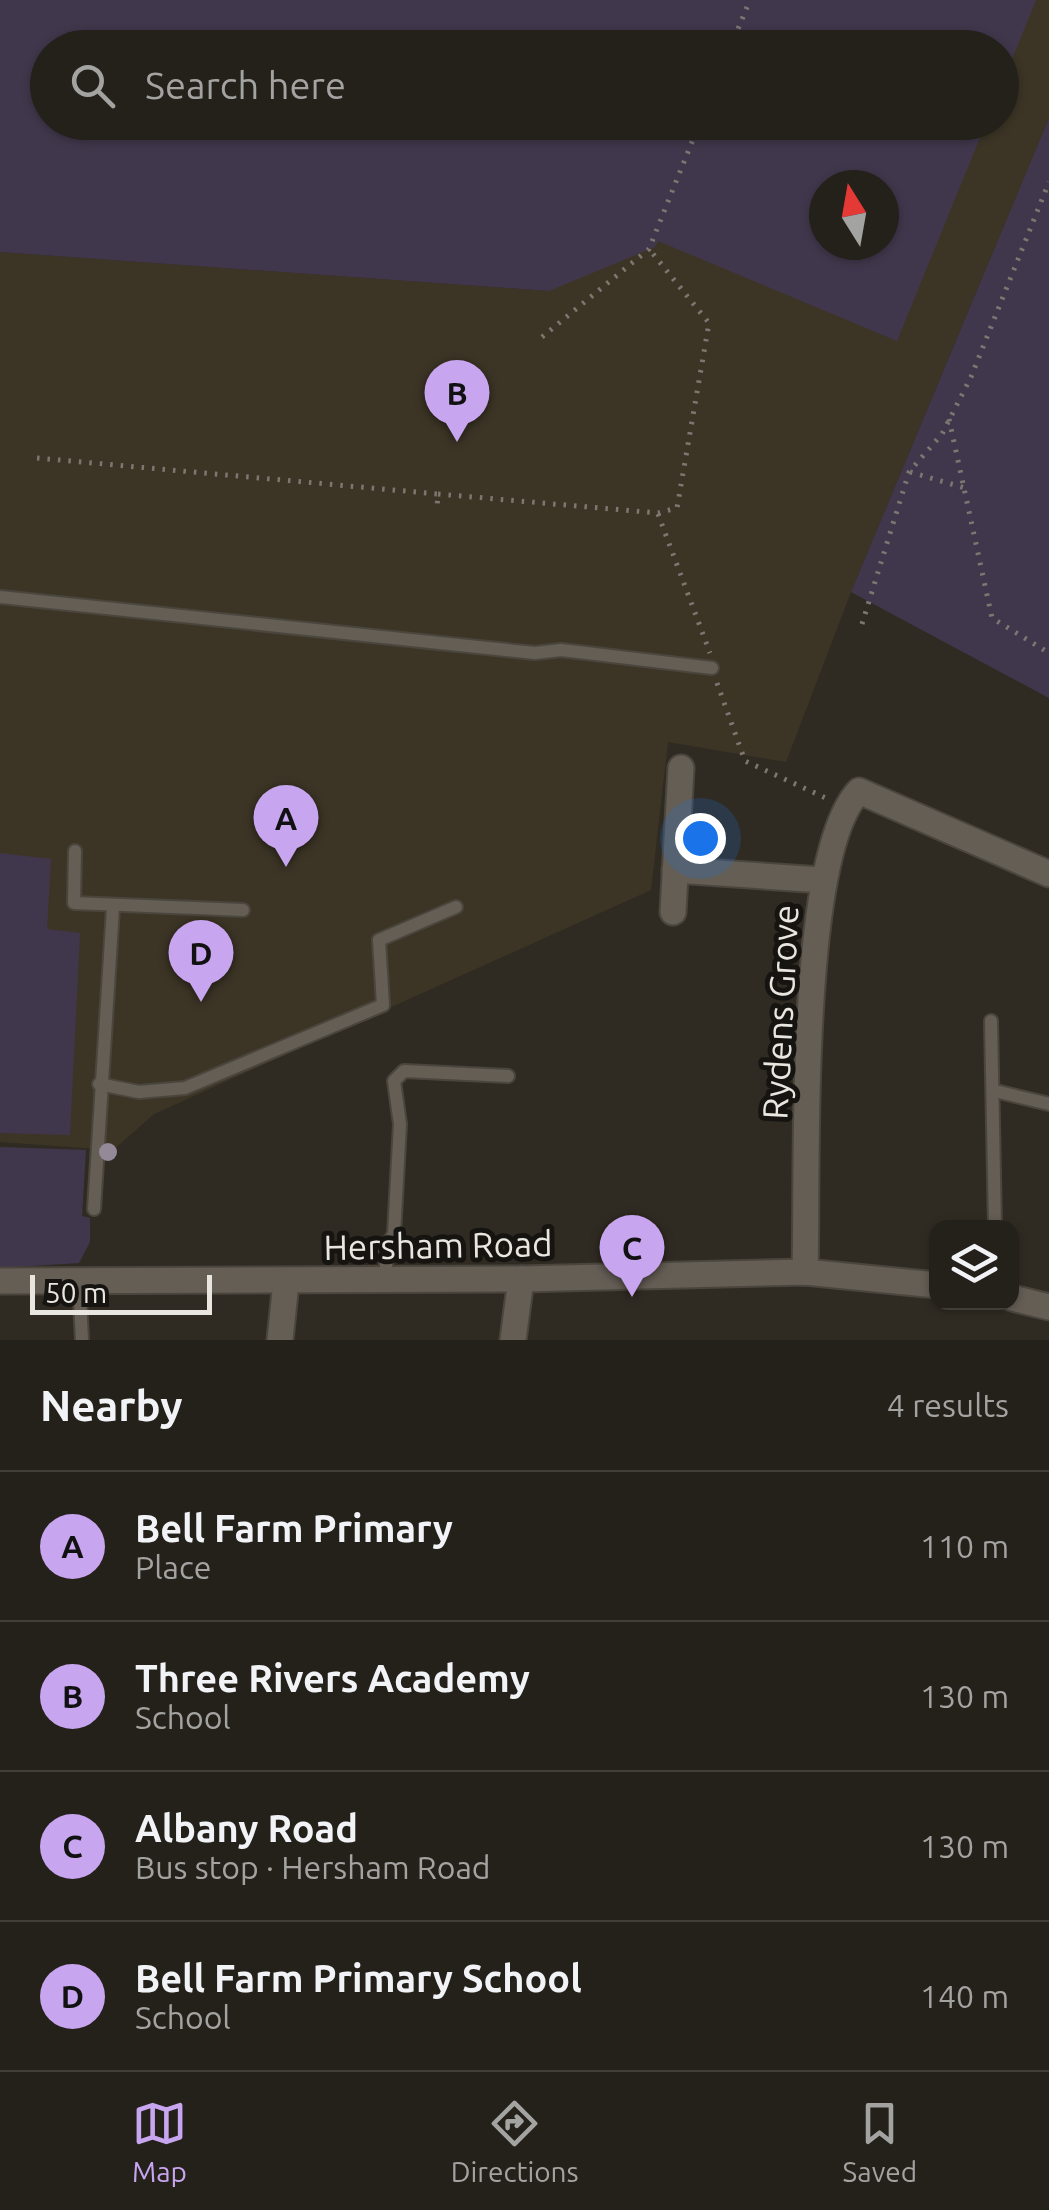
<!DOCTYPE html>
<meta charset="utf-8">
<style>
:root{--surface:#24201a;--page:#2c2823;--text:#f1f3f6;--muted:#a3a3a2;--line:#413e39;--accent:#c8a5ef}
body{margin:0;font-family:Ubuntu,sans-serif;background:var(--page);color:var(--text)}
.controls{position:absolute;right:30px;bottom:30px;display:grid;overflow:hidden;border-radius:20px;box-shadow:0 2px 8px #0004}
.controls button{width:90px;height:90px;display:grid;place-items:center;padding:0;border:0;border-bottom:2px solid var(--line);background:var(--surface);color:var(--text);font:50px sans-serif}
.compass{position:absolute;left:809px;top:170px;width:90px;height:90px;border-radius:50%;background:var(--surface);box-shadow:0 2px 8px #0004;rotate:349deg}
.scale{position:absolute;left:30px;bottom:25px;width:182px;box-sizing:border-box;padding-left:10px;border:5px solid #e9e6e0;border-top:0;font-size:28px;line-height:35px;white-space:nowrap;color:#e9e6e0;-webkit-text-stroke:8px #161410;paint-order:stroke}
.you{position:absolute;left:700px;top:838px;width:35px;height:35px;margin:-25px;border:8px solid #fff;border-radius:50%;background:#1a73e8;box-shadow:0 0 0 15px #1a73e833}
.badge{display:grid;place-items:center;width:65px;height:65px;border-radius:50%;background:var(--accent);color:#111;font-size:32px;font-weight:700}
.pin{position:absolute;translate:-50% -82px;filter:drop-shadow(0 2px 5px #0008)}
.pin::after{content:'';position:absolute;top:52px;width:35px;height:30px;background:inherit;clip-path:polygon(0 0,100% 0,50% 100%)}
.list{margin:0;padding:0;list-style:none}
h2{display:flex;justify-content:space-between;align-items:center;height:130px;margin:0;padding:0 40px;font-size:42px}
h2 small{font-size:32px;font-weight:400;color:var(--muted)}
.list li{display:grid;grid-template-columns:65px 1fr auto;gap:30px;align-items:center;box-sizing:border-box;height:150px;padding:0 40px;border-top:2px solid var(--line)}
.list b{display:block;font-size:38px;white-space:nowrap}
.list p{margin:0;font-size:32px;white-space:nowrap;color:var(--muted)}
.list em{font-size:32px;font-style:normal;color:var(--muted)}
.icon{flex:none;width:55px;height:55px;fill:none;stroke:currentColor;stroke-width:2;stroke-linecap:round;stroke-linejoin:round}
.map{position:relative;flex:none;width:1049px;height:1340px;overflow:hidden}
.search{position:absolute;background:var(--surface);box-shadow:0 2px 8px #0004;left:30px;right:30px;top:30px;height:110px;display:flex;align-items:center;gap:25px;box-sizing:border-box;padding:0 35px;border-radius:55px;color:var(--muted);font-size:38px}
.sheet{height:730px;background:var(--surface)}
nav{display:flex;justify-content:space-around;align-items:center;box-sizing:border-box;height:140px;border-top:2px solid var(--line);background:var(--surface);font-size:28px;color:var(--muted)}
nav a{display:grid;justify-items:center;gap:5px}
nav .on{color:var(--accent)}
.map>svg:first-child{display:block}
.built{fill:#3c3526;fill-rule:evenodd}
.green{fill:#41374c;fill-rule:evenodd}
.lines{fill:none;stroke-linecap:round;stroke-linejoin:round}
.lane-casing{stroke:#4a463e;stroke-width:16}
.street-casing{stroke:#4a463e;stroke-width:29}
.path{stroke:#7c7871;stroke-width:5;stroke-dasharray:2.5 8;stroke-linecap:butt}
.lane{stroke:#645e55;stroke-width:12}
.street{stroke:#645e55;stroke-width:25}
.tree{fill:#948998}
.labels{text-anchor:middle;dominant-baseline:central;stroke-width:10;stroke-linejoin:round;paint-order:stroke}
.street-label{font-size:35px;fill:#e9e6e0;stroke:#161410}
</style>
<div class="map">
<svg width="1049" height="1340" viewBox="0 0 1049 1340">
<rect width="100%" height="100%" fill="#302b22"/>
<path class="built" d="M758 0H1049V118L851 592 786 762 668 742 651 890 154 1114 113 1150 0 1142V252L549 291 708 123 1002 122V48ZM824 185H884V245H824Z"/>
<g class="green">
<path d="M0 0H1036L1002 84V48H48V122L986 123 897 341 658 241 655 247 549 291 0 252ZM824 185H884V245H824Z"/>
<path d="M1049 118V698L851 592Z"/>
<path d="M0 853 51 859 47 929 80 933 70 1135 0 1133Z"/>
<path d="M0 1147 86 1150 82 1216 90 1218V1242L79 1263 0 1268Z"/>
</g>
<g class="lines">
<defs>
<g id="lane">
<path d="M0 597 535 653 561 650 712 668"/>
<path d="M75 851 74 903 243 910"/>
<path d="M991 1021 995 1228"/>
<path d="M99 1084 139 1092 185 1088 383 1005 379 940 456 907"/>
<path d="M995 1091 1049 1104"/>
<path d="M94 1209 113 908"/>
<path d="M79 1280 82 1340"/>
<path d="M386 1281V1247L394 1234 400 1124 394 1081 404 1071 508 1076"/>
</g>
<g id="street">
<path d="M675 870 822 880"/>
<path d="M673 912 681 768"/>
<path d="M805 1272C808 1173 797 855 859 791L1049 874"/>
<path d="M0 1281 521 1279 805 1272 936 1285"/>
<path d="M1012 1298 1049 1307"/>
<path d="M280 1340 286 1282"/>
<path d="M513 1340 521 1279"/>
</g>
</defs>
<use href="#lane" class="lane-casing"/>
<use href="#street" class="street-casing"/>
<g class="path">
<path d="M730 48 750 0"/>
<path d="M542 337 649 249 700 122"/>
<path d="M949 419 992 618 1049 653"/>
<path d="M37 458 438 494 437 507"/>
<path d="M910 472 965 488"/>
<path d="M438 494 658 513 677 508 709 323 649 249"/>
<path d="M658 514 710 653"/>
<path d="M862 624 909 472 942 434 971 377 1049 182"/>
<path d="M717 683 745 761 828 799"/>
</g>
<use href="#lane" class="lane"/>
<use href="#street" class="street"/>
</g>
<circle class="tree" cx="108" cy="1152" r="9"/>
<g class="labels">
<g class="street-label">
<text transform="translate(780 1012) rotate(-87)">Rydens Grove</text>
<text transform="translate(438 1245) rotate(-1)">Hersham Road</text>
</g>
</g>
</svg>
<div class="controls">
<button><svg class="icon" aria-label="layers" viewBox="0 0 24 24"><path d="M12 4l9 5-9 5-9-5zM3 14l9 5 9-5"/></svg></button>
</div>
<svg class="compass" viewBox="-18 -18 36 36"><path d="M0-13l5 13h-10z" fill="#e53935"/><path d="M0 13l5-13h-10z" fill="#a3a3a2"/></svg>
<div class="scale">50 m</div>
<div class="you"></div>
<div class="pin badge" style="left:286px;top:867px">A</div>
<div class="pin badge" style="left:457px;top:442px">B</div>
<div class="pin badge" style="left:632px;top:1297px">C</div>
<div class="pin badge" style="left:201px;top:1002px">D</div>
<div class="search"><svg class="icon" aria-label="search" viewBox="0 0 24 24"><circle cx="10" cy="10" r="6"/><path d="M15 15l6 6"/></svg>Search here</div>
</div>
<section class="sheet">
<h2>Nearby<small>4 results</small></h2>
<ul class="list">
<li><span class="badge">A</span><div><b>Bell Farm Primary</b><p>Place</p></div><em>110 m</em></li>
<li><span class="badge">B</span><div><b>Three Rivers Academy</b><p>School</p></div><em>130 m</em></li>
<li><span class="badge">C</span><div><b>Albany Road</b><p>Bus stop · Hersham Road</p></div><em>130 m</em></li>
<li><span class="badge">D</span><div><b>Bell Farm Primary School</b><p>School</p></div><em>140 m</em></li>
</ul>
</section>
<nav>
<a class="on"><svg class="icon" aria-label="map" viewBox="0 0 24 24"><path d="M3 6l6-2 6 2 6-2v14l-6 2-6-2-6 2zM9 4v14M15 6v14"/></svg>Map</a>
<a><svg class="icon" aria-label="directions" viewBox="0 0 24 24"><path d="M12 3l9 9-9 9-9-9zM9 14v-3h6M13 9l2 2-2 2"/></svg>Directions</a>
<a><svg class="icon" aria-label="saved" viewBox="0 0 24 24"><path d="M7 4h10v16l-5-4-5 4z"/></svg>Saved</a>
</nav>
